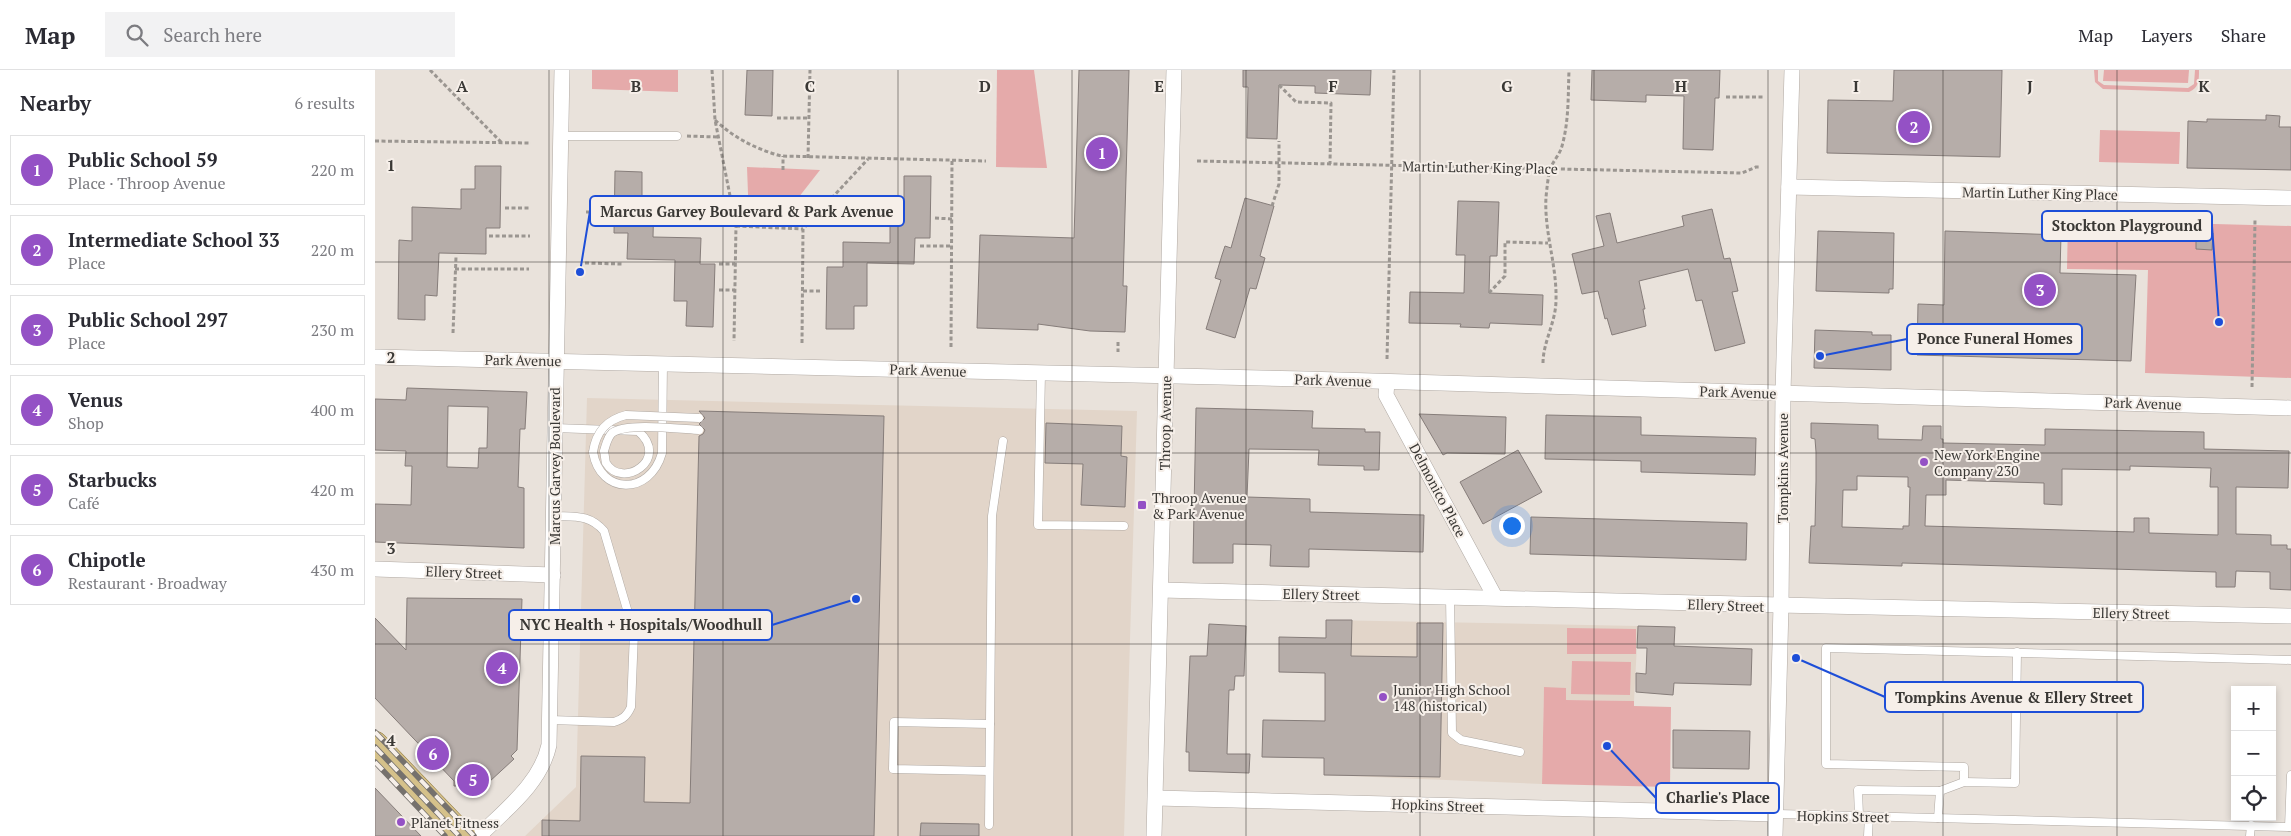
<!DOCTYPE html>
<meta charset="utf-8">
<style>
:root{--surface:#fff;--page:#f2f2f3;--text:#2b2b33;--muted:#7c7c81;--line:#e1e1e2;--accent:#9451c5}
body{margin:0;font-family:"PT Serif",serif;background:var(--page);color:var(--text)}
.controls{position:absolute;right:15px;bottom:15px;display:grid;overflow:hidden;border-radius:0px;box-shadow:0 2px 8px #0003}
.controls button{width:45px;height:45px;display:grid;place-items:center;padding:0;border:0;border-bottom:1px solid var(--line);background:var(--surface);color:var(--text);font:25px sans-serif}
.you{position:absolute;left:1136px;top:455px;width:18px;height:18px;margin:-12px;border:4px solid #fff;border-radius:50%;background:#1a73e8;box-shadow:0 0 0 8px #1a73e833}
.badge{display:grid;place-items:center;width:32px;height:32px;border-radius:50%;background:var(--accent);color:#fff;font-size:16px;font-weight:700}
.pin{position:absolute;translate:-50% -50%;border:2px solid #fff;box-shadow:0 1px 5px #0006}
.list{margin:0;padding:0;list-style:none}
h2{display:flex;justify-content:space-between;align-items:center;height:65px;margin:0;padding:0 20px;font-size:21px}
h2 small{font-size:16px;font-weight:400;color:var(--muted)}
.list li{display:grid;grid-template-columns:32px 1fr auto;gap:15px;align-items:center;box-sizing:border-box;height:70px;margin:0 10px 10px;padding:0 10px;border:1px solid var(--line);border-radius:0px}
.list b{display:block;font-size:19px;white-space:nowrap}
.list p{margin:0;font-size:16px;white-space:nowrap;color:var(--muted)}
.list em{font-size:16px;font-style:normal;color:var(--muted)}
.icon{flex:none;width:28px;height:28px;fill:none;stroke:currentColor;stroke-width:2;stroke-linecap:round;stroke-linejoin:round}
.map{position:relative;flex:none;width:1916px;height:766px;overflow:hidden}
header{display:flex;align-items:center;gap:30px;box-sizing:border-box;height:70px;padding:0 25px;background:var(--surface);border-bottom:1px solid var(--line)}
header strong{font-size:24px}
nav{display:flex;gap:28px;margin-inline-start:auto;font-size:18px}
.search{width:350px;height:45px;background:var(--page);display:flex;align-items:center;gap:12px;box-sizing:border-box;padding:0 18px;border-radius:0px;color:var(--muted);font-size:19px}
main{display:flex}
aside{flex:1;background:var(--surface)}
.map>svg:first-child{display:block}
.built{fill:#e2d5c9}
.green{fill:#e5aaaa}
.building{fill:#b6ada9;stroke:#867d7a;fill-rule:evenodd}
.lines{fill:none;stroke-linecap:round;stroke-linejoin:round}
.service-casing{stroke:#b0a9a3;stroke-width:9}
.minor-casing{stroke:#b0a9a3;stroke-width:16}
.primary-casing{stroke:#8d763a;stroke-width:26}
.path{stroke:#9b9691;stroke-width:3;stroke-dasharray:4 2.5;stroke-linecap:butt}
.service{stroke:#fff;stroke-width:8}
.minor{stroke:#fff;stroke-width:15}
.primary{stroke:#d5c18a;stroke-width:25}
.rail-casing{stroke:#75716d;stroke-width:5.5}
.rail{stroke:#f6efe9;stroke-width:4;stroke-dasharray:11;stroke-linecap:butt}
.service-bridge-casing{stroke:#b0a9a3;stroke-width:9;stroke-linecap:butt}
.service-bridge{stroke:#fff;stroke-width:8}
.grid{fill:none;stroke:#3a3835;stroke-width:1;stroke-opacity:0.55}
.poi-dot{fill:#9451c5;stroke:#f6efe9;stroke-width:2}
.labels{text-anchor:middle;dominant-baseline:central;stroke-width:4;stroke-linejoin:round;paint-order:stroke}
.street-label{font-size:14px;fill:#3a3835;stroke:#f6efe9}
.poi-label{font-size:14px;fill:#3a3835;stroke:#f6efe9;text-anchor:start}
.grid-label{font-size:16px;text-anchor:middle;font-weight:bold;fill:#3a3835;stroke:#f6efe9;stroke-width:4;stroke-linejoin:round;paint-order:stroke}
.leader{fill:none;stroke:#1d4ed8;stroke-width:2}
.callout-dot{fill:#1d4ed8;stroke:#f6efe9;stroke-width:2}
.callout{fill:#f6efe9;stroke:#1d4ed8;stroke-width:2}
.callout-label{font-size:15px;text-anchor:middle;font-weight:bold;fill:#3a3835}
</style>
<header>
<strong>Map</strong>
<div class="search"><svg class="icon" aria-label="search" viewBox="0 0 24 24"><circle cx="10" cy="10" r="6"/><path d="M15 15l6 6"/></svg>Search here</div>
<nav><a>Map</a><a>Layers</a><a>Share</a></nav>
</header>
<main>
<aside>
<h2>Nearby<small>6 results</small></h2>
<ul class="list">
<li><span class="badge">1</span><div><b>Public School 59</b><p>Place · Throop Avenue</p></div><em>220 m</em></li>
<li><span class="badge">2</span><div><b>Intermediate School 33</b><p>Place</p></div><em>220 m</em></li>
<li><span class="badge">3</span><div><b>Public School 297</b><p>Place</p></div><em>230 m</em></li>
<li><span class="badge">4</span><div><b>Venus</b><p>Shop</p></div><em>400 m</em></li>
<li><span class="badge">5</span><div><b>Starbucks</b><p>Café</p></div><em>420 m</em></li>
<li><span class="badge">6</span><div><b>Chipotle</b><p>Restaurant · Broadway</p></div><em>430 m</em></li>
</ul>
</aside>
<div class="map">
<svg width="1916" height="766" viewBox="0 0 1916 766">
<rect width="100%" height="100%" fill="#e9e2db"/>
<g class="built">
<path d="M212 328 762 341 749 766H150L201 717Z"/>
<path d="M951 550 1263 556 1259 631 1191 630 1169 617 1167 714 949 705Z"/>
</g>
<g class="green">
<path d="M217 0H303V22L217 19Z"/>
<path d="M622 0H659L672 98 621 97Z"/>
<path d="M1719 0H1723V11L1729 15 1813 18 1819 14 1820 0H1824C1824 10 1824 18 1814 22L1728 19 1720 12Z"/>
<path d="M1729 0H1814L1813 13 1728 11Z"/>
<path d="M1725 60 1805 62 1804 94 1724 92Z"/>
<path d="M372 97 445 100 406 150H374Z"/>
<path d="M1693 150 1916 156V308L1770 303 1773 200 1692 199Z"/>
<path d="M1192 558 1261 559V584H1192Z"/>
<path d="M1197 591 1256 592 1255 625 1196 624Z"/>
<path d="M1169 617 1191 618V630L1259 631V636L1296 637 1295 717 1167 714Z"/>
</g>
<g class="building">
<path d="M372 0H398L397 46 370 45Z"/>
<path d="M704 0H754L748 216H752L750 262 715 261 663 254V260L602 258 605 165 699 168Z"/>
<path d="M868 0H996L995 25 940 23V16L904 15 902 69 872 68 873 17H868Z"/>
<path d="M1217 0H1345L1344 28H1340L1338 80 1308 79 1309 26 1271 25V32L1216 30Z"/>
<path d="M1519 0H1627L1625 87 1452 83 1453 30 1518 31Z"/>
<path d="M1891 45 1905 46 1904 57H1916V100L1812 98 1813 51 1832 52V49L1891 50Z"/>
<path d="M100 96H126L125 158H111V184L64 183 62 226 50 225V250L23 249 24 170 37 171V137L86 139V119H100Z"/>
<path d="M240 101 267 102V126H279L278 167 326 168 325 194H340L338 257 311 256 312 231H299L300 190 252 189 253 163H239Z"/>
<path d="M529 106H556L555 168H540L539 194 492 193V236H479V259H451L452 197H468V172L515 173V130H529Z"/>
<path d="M870 128 899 136 885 186 890 188 881 219 875 218 860 268 831 259 846 210 840 208 847 185 850 176 856 178Z"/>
<path d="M1083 131 1124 132 1122 186H1115L1114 223 1168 225 1167 255 1115 253 1114 258 1085 257 1086 254 1034 253 1035 222 1089 223 1090 185H1081Z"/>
<path d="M1337 139 1349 189 1355 188 1363 221 1357 222 1370 273 1340 281 1327 230 1321 231 1313 199 1264 211 1270 239H1268L1271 256 1237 265 1232 248 1230 249 1223 221 1207 224 1197 184 1229 176 1221 146 1235 143 1242 173 1309 156 1307 146Z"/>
<path d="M1443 161 1519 163 1518 219H1514V223L1441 221Z"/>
<path d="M1570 161 1686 165 1685 203 1761 205 1756 291 1542 285 1543 234 1569 235Z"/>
<path d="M1821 163H1838L1837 180 1821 179Z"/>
<path d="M1440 260 1497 262V265H1516V300L1439 298Z"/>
<path d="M32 318 152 322 150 359H145L143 417 149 418V478L0 472V434L36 435 37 396H30L31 381 0 380V329L31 330ZM73 336 113 337 112 378H104L103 398 72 397Z"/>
<path d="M821 338 938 341 937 358 990 359V362H1005L1004 400H989V396L943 395 944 380 874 379 872 427 935 429V442L1049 445 1048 482 934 479V497L895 496 896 475 858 474V493H818Z"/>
<path d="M324 341 509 346 499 766H167V750L205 751 206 686 270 687 269 732 315 733 324 366 328 364 330 360 324 354 330 348Z"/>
<path d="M1044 344 1131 347 1130 384 1072 383 1068 385Z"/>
<path d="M1171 345 1266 347V365L1381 368 1380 405 1266 402V391L1170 389Z"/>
<path d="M671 353 747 356 746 386 752 387 750 437 706 435 708 394 670 393Z"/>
<path d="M1436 353 1503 355V369L1547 370 1548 356H1566V369H1568V373L1670 375V359L1829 362V379L1914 381 1913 418 1861 417V464L1896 465V475H1912V479H1916V520L1895 519V502L1861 501 1860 517H1841V502L1527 493V496L1434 493 1436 456H1440L1441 411V382L1440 369 1436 368ZM1755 396 1836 398 1835 417H1843V465L1774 463V448H1759V462L1550 456 1551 425H1571V410L1669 413V434L1687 435V399L1755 400ZM1482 406 1533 407V417H1535L1534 456H1528V459L1467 457 1468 420H1482Z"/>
<path d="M1143 380 1167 422 1108 454 1085 412Z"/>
<path d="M1156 447 1372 453 1371 490 1155 484Z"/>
<path d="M32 528 147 529 142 680 136 686 139 689 114 712V716H79V711L0 628V548L31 580Z"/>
<path d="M951 550H977L976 586 1042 587V553H1068L1065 707 949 705V688L887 687 888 650 950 651V603L904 602V567L951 568Z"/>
<path d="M834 554 871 556 869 606H860L859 620H854L852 684H875L874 703 814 701V682H811L815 586H832Z"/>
<path d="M1263 556 1300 557 1299 576 1377 579 1376 615 1299 613 1298 625 1261 622V603L1271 604 1272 578H1262Z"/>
<path d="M1298 660 1375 661 1374 699 1298 698Z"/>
<path d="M0 718 46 766H0Z"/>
<path d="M546 753 604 754V766H545Z"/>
</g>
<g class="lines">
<defs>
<g id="service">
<path d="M185 66H302"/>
<path d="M666 303 663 455 749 456"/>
<path d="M180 358 263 361C296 389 247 420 231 393 230 390 230 384 229 381"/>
<path d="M218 382C225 425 275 426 287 383L288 293"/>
<path d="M1075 526 1077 663 1086 670 1145 682"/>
<path d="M175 650 239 652C248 649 252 646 256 637L259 563 229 461C214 444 200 447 179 446"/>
<path d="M614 701 518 699 519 652 615 654"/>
<path d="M1589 712V697L1451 694V578L1916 590"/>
<path d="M1401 744 1916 757"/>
<path d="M1484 746 1483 720 1565 721 1589 712 1640 713 1642 582"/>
<path d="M1563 748 1565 721"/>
<path d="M614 755 617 446 628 371"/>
<path d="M1914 757 1916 705"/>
<path d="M1493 766 1494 746"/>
<path d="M1875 766 1876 755"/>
</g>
<g id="minor">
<path d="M1414 117 1916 128"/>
<path d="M0 287 930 309 1916 338"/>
<path d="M1012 312 1011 325 1120 527"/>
<path d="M0 499 178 505"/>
<path d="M786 520C1163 529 1539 539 1916 546"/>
<path d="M781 728 1401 744"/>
<path d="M104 766C130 740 166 713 174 675L187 0"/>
<path d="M779 766 799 0"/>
<path d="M1400 766 1406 536 1408 323 1417 0"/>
</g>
<path id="primary" d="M0 674 88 766"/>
</defs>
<use href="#service" class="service-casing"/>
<use href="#minor" class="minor-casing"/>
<use href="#primary" class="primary-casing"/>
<g class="path">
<path d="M55 0 127 73"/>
<path d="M337 0 340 50 361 156 359 271"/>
<path d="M904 15 921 32 956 33 955 94"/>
<path d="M1351 27H1388"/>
<path d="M402 48H434"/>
<path d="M340 50C359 68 381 79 406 86L611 91"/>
<path d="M312 66 343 67"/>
<path d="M0 71 156 73"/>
<path d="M433 88 435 0"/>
<path d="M822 91 1367 103 1381 97H1386"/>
<path d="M408 100V86"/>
<path d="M897 136 904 114V71"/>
<path d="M130 138H155"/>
<path d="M211 142H231"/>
<path d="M560 148 577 149"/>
<path d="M361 156 428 159"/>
<path d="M114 166H155"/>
<path d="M545 176H577"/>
<path d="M210 193 247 194"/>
<path d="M344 194H360"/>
<path d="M80 199H154"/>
<path d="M344 220H360"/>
<path d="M428 221H445"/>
<path d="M1114 223 1130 206V172L1173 173"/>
<path d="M78 263 81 187"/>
<path d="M743 272V282"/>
<path d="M427 273 428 159 493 89"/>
<path d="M576 277 577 90"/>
<path d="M1012 289 1019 0"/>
<path d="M1168 293C1168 272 1181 252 1181 230 1182 195 1169 162 1171 127 1172 118 1173 105 1176 97 1179 90 1185 84 1187 76 1194 51 1193 26 1194 0"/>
<path d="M1877 317 1880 150"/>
</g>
<use href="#service" class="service"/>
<use href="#minor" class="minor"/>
<use href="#primary" class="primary"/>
<defs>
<g id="rail">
<path d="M0 662 99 766"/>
<path d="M0 677 84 766"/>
<path d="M0 692 70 766"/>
</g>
</defs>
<use href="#rail" class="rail-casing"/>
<use href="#rail" class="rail"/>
<defs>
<g id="service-bridge">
<path d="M229 381C231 375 232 368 237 363 251 352 305 359 324 360"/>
<path d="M218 382C221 362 231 350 251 345L324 348"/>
</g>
</defs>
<use href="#service-bridge" class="service-bridge-casing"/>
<use href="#service-bridge" class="service-bridge"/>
</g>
<path class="grid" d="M174 0V766M348 0V766M523 0V766M697 0V766M871 0V766M1045 0V766M1219 0V766M1393 0V766M1568 0V766M1742 0V766M0 192H1916M0 383H1916M0 574H1916"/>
<g class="poi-dot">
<circle cx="1549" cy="392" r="5"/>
<rect x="762" y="430" width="10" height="10" rx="2.5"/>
<circle cx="1008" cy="627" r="5"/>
<circle cx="26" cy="752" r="5"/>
</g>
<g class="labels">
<g class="street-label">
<text transform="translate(1105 97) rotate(1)">Martin Luther King Place</text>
<text transform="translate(1665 123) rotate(1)">Martin Luther King Place</text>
<text transform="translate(148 290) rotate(1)">Park Avenue</text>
<text transform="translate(553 300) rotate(2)">Park Avenue</text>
<text transform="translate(958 310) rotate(2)">Park Avenue</text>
<text transform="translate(1363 322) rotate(2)">Park Avenue</text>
<text transform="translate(1768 333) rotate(2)">Park Avenue</text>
<text transform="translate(790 353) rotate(-89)">Throop Avenue</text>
<text transform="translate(179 396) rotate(-90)">Marcus Garvey Boulevard</text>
<text transform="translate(1407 398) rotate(-90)">Tompkins Avenue</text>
<text transform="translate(1063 420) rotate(62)">Delmonico Place</text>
<text transform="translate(89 502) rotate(2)">Ellery Street</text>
<text transform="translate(946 524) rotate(1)">Ellery Street</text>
<text transform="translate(1351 535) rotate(2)">Ellery Street</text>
<text transform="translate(1756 543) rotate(1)">Ellery Street</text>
<text transform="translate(1063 735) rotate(2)">Hopkins Street</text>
<text transform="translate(1468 746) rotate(1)">Hopkins Street</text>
</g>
<g class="poi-label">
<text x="1559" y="384">New York Engine<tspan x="1559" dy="16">Company 230</tspan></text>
<text x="777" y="427">Throop Avenue<tspan x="777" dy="16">&amp; Park Avenue</tspan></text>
<text x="1018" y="619">Junior High School<tspan x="1018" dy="16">148 (historical)</tspan></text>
<text x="36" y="752">Planet Fitness</text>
</g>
</g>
<g class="grid-label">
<text x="87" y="22">A</text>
<text x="261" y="22">B</text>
<text x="435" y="22">C</text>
<text x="610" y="22">D</text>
<text x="784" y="22">E</text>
<text x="958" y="22">F</text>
<text x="1132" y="22">G</text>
<text x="1306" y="22">H</text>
<text x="1481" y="22">I</text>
<text x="1655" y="22">J</text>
<text x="1829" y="22">K</text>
<text x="16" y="101">1</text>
<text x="16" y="293">2</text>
<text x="16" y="484">3</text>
<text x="16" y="676">4</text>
</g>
<path class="leader" d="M205 202L215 141M1844 252L1837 156M1445 286L1532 269M481 529L397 555M1421 588L1510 627M1232 676L1281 728"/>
<g class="callout-dot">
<circle cx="205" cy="202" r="5"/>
<circle cx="1844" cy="252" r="5"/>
<circle cx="1445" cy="286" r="5"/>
<circle cx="481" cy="529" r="5"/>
<circle cx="1421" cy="588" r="5"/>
<circle cx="1232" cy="676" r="5"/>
</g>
<g class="callout">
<rect x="215" y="126" width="314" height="30" rx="5"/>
<rect x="1667" y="141" width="170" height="30" rx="5"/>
<rect x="1532" y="254" width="175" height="30" rx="5"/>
<rect x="134" y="540" width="263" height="30" rx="5"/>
<rect x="1510" y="612" width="258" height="30" rx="5"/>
<rect x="1281" y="713" width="123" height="30" rx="5"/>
</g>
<g class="callout-label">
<text x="372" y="147">Marcus Garvey Boulevard &amp; Park Avenue</text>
<text x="1752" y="161">Stockton Playground</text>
<text x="1620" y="274">Ponce Funeral Homes</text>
<text x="266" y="560">NYC Health + Hospitals/Woodhull</text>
<text x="1639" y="633">Tompkins Avenue &amp; Ellery Street</text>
<text x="1343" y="733">Charlie's Place</text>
</g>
</svg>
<div class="controls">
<button>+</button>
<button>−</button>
<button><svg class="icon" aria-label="locate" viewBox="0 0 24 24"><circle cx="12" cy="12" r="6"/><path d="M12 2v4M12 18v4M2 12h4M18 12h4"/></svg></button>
</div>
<div class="you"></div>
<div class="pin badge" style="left:727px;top:83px">1</div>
<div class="pin badge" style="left:1539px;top:57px">2</div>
<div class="pin badge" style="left:1665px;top:220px">3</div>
<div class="pin badge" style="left:127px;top:598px">4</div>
<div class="pin badge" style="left:98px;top:710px">5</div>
<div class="pin badge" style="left:58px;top:684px">6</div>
</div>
</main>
